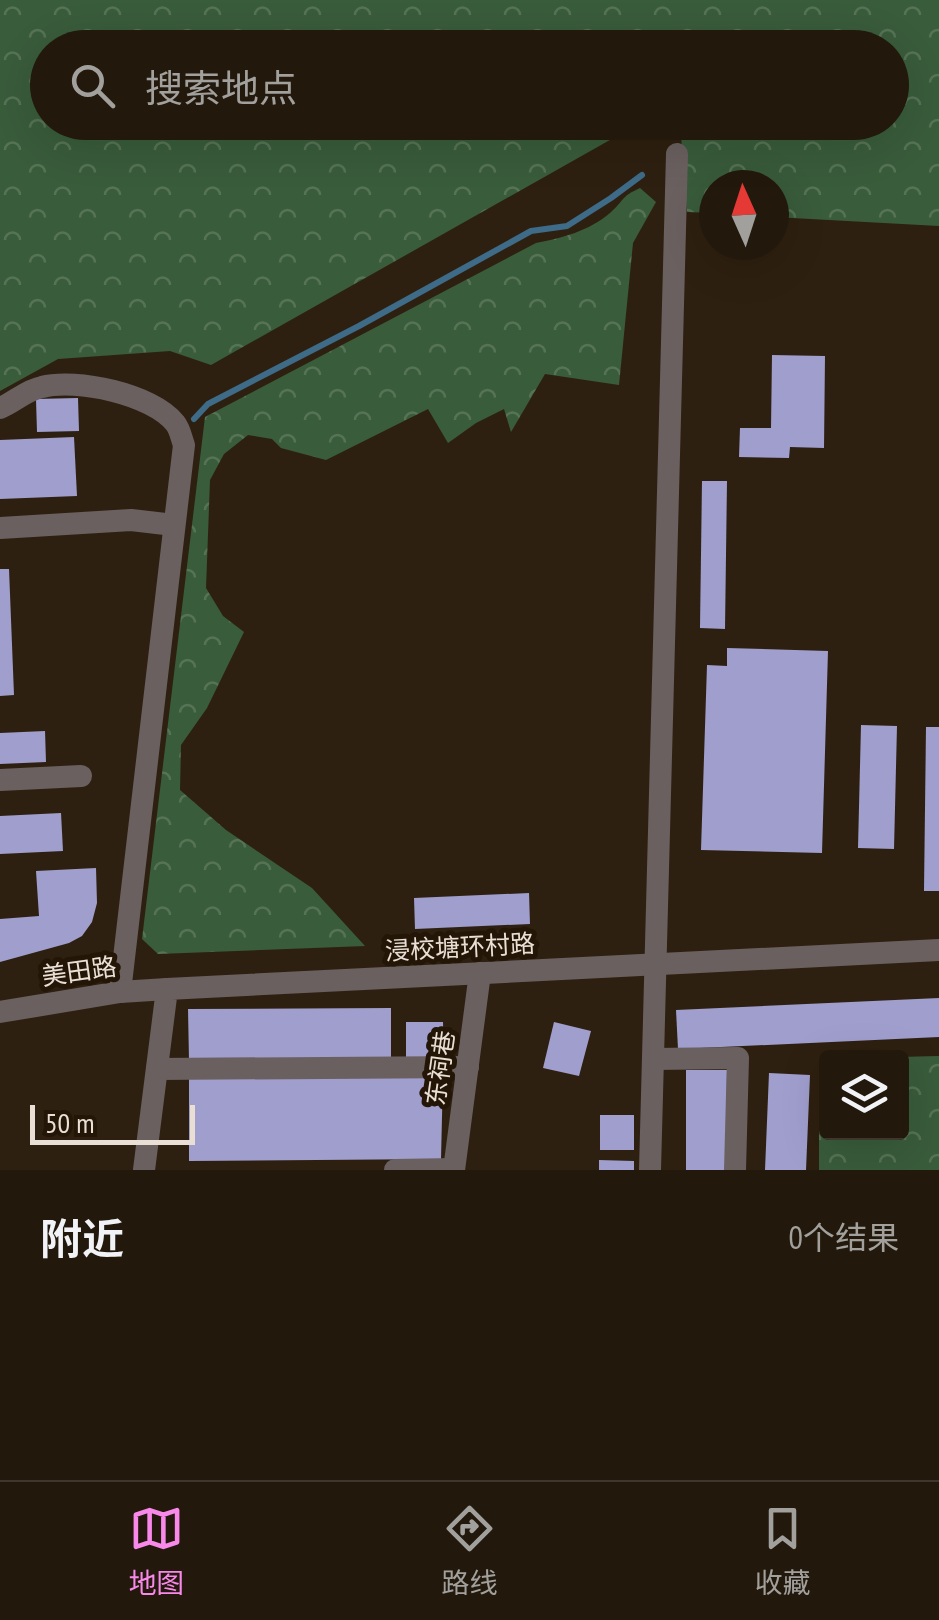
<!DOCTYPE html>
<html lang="zh">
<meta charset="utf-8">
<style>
:root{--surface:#22180c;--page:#2a2115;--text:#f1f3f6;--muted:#a2a09d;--line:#3f372d;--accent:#f888e9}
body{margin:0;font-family:"PT Sans Narrow","Noto Sans SC",sans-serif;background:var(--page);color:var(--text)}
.controls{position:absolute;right:30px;bottom:30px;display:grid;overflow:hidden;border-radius:10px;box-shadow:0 10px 40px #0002}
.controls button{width:90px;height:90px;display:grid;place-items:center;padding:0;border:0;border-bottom:2px solid var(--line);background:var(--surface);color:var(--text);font:50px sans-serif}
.compass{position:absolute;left:699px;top:170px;width:90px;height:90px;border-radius:50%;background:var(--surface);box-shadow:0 10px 40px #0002;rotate:357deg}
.scale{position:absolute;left:30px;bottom:25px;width:165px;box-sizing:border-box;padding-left:10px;border:5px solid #e9dfd5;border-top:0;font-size:28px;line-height:35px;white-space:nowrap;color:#e9dfd5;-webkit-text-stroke:8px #241607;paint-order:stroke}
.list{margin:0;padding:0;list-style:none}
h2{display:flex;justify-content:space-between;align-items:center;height:130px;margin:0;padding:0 40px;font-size:42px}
h2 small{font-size:32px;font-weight:400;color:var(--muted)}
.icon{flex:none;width:55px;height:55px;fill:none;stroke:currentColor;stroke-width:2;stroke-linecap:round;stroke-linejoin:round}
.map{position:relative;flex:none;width:939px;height:1170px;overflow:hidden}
.search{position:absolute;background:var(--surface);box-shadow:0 10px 40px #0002;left:30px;right:30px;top:30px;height:110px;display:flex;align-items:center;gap:25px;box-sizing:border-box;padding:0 35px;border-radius:55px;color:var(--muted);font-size:38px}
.sheet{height:310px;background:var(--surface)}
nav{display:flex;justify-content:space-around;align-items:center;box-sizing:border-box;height:140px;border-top:2px solid var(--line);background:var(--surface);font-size:28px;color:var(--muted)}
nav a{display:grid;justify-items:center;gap:5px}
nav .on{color:var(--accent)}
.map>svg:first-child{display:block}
.forest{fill:url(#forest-crowns)}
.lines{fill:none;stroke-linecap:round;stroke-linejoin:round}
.stream{stroke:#3e6b87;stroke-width:6}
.building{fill:#9f9ecd}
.minor{stroke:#6b6060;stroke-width:22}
.labels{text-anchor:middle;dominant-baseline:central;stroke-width:10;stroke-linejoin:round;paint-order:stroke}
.street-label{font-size:25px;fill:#e9dfd5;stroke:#241607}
</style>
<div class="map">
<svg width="939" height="1170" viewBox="0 0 939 1170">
<defs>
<pattern id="forest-crowns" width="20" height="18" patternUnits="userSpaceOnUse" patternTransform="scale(2.5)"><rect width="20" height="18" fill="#395c3b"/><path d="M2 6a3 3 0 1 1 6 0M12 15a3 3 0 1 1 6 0" fill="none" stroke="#567356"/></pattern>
</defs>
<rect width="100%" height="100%" fill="#2e2010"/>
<g class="forest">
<path d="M0 0H939V226L774 217V185H714V213L687 212 680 123 892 122V48H48V122L640 123 211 365 170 351 58 359 0 391Z"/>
<path d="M640 188 656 202 633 243 619 385 545 374 511 432 504 409 476 423 448 443 428 409 326 460 281 448 272 439 248 435 224 454 210 480 206 588 223 616 244 632 207 708 181 745 180 790 226 830 312 888 365 946 158 954 142 939 205 417 536 243C562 238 589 231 610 213 624 201 620 197 640 188Z"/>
<path d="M939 1056V1170H819V1061H826V1132H902V1058L899 1057Z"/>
</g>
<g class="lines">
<path class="stream" d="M194 419 208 404 359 326 531 231 567 226 611 198 642 175"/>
</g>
<g class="building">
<path d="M772 355 825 356 824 448 790 447 789 458 739 457 740 428H771Z"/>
<path d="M78 398 79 431 37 432 36 399Z"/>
<path d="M74 437 77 496 0 499V440Z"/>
<path d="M702 481H727L725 629 700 628Z"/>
<path d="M0 569H9L14 695 0 696Z"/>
<path d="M727 648 828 651 822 853 701 850 707 665 727 666Z"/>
<path d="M861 725 897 726 894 849 858 848Z"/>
<path d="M926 727H939V891H924Z"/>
<path d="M45 731 46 762 0 764V733Z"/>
<path d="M61 813 63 851 0 854V816Z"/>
<path d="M96 868 97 903 92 922 82 936 69 943 0 962V919L39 916 36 871Z"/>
<path d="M529 893 530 924 415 929 414 898Z"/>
<path d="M939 998V1037L678 1049 676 1010Z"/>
<path d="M391 1008V1060H189L188 1009Z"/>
<path d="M406 1022H443L444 1059 406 1060Z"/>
<path d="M554 1022 591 1031 579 1076 543 1068Z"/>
<path d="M686 1070H727L726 1170H686Z"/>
<path d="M769 1073 810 1075 806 1170H765Z"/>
<path d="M443 1074 441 1159 189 1161V1076Z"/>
<rect x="600" y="1115" width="34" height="35"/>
<path d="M599 1160 634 1161V1170H599Z"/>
</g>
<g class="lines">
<g class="minor">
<path d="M0 408C15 402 26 390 42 387 76 378 152 394 175 423 180 429 181 437 184 445L120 992"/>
<path d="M0 528 131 520 174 525"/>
<path d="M0 780 81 776"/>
<path d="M0 1012 120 992 167 989"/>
<path d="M653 1059 738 1058 735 1170"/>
<path d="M157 1069 468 1067"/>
<path d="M144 1170 167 989 939 950"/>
<path d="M395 1170 454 1169"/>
<path d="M454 1170 480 973"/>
<path d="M650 1170 677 154"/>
</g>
</g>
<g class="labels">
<g class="street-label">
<text transform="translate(460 947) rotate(-3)">浸校塘环村路</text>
<text transform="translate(79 971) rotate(-8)">美田路</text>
<text transform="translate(440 1068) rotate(-82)">东祠巷</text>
</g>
</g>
</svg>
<div class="controls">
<button><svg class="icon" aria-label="layers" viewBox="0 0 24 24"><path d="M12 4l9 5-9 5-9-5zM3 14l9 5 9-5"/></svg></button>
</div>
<svg class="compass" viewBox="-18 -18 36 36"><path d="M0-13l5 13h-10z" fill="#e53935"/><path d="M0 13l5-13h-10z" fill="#a2a09d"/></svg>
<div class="scale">50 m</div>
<div class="search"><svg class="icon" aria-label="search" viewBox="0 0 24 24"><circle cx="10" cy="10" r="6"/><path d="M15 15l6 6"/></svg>搜索地点</div>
</div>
<section class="sheet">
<h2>附近<small>0个结果</small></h2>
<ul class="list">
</ul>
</section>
<nav>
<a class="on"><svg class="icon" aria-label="map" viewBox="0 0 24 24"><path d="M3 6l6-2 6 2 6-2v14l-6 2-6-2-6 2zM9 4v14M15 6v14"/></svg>地图</a>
<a><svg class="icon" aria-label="directions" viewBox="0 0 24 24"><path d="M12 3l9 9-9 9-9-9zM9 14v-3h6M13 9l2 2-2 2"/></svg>路线</a>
<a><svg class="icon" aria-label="saved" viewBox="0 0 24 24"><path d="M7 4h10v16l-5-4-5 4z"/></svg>收藏</a>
</nav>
